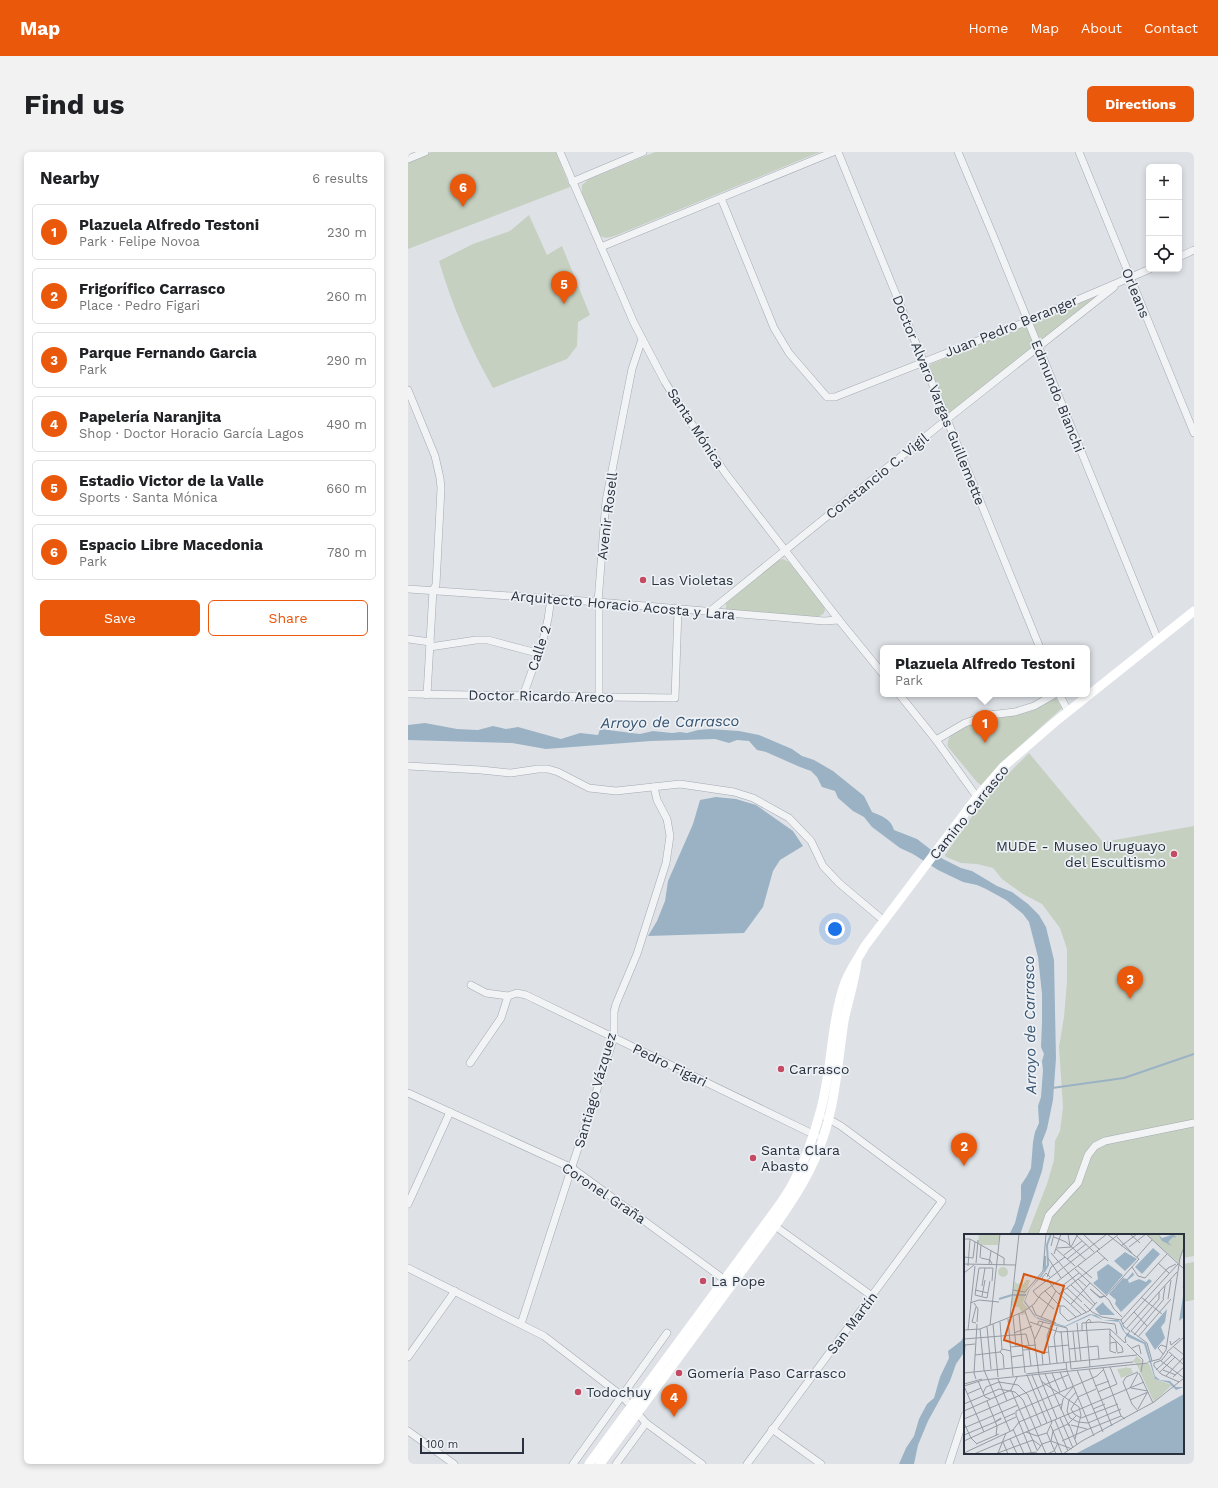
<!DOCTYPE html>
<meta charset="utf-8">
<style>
:root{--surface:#fff;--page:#f2f2f2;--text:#202124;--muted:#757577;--line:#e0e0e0;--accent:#ea580c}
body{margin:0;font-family:"Work Sans",sans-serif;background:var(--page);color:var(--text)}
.controls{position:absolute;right:12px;top:12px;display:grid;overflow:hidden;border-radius:6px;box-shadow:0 2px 6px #0003}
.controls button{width:36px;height:36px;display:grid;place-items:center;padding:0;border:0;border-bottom:1px solid var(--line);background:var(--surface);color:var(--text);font:20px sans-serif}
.scale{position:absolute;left:12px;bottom:10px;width:104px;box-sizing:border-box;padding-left:4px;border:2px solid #28313d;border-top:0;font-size:11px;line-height:14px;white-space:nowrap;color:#28313d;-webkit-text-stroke:3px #edf1f5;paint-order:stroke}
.you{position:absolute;left:427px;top:777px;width:14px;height:14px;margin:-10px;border:3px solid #fff;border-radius:50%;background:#1a73e8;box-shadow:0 0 0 6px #1a73e833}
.badge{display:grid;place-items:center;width:26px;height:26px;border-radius:50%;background:var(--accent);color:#fff;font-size:13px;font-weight:700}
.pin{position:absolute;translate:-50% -33px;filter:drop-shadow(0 1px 2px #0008)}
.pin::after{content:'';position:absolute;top:21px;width:14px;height:12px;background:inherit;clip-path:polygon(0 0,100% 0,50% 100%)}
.popup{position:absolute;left:472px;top:493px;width:210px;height:52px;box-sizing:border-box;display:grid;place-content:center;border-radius:6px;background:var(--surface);filter:drop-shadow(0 1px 3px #0005);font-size:13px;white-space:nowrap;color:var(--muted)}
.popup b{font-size:15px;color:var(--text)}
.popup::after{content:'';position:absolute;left:50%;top:100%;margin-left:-8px;border:8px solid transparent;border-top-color:var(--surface)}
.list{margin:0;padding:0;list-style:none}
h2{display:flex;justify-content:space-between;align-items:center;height:52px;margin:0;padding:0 16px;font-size:17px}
h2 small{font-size:13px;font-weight:400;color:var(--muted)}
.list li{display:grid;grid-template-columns:26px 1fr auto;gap:12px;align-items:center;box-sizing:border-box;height:56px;margin:0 8px 8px;padding:0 8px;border:1px solid var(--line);border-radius:6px}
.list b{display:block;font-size:15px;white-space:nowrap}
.list p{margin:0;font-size:13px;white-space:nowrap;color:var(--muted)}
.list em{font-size:13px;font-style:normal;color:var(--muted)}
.actions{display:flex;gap:8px;padding:12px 16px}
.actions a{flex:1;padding:9px 0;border:1px solid var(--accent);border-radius:6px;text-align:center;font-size:14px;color:var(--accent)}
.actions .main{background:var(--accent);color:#fff}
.icon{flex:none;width:22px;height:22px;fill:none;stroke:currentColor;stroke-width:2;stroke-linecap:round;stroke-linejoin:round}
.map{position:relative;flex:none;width:786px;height:1312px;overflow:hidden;border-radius:6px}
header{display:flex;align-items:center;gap:24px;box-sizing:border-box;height:56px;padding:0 20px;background:var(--accent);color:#fff}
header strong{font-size:19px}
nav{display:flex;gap:22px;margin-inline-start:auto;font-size:14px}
.intro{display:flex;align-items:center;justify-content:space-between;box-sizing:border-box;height:96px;padding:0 24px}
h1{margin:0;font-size:28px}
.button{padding:10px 18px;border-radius:6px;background:var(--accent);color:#fff;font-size:14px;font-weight:700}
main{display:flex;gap:24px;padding:0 24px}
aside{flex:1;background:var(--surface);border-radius:6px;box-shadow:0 2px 6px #0003}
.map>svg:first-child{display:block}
.green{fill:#c5d0c0}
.water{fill:#9bb2c5}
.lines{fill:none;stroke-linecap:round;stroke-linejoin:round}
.stream{stroke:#9bb2c5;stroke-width:2}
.minor-casing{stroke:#a4a9b1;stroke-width:8}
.minor{stroke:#f1f3f5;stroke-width:7}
.secondary{stroke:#fff;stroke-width:9}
.poi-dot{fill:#c54a63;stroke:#edf1f5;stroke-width:1.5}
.labels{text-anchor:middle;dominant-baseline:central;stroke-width:3.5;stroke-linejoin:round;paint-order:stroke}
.street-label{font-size:14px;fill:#28313d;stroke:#edf1f5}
.poi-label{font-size:14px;fill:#28313d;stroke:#edf1f5;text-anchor:start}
.water-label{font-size:15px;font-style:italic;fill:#35526e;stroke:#edf1f5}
.inset-river{fill:none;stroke:#9bb2c5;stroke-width:2}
.inset-road{fill:none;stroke:#959ba3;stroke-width:1}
.view{fill:#d55511;fill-opacity:0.15;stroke:#d55511;stroke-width:2}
.inset-edge{fill:none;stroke:#28313d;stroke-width:2}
</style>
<header>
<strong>Map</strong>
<nav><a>Home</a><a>Map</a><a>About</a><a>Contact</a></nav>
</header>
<div class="intro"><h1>Find us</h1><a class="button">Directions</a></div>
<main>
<aside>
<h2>Nearby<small>6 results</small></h2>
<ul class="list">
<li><span class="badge">1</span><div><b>Plazuela Alfredo Testoni</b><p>Park · Felipe Novoa</p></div><em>230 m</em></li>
<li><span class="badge">2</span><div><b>Frigorífico Carrasco</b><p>Place · Pedro Figari</p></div><em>260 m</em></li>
<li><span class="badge">3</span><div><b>Parque Fernando Garcia</b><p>Park</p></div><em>290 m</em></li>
<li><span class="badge">4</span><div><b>Papelería Naranjita</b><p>Shop · Doctor Horacio García Lagos</p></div><em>490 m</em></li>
<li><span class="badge">5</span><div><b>Estadio Victor de la Valle</b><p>Sports · Santa Mónica</p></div><em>660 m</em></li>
<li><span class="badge">6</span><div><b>Espacio Libre Macedonia</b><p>Park</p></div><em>780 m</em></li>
</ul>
<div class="actions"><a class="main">Save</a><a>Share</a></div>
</aside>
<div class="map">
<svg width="786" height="1312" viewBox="0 0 786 1312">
<rect width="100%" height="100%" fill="#dee2e7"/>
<g class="green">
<path d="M23 0H148L162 35 0 97V9Z"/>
<path d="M247 0H412L209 83C203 85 197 88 192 83L174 41V33L181 27Z"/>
<path d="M121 63 139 103 154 94 182 163 170 170 169 194 159 207 85 236C62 196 44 153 31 109L65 92 102 79Z"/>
<path d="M687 145H688L636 188 631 185 625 172V170L629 167Z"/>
<path d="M616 174 619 176 627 194 542 261 540 260 522 218V214L523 212Z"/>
<path d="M375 407 381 410 416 453 417 459 415 462 410 465 320 459 318 457V450L368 409Z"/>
<path d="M648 546 654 556 591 613 574 634 569 630 540 595C534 570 602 565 617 561 628 558 638 551 648 546Z"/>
<path d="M621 601 695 690 786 674V1104L775 1106V1083H619L639 1032 646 1008 647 989 652 979 655 955 651 895 656 865 659 829V797L652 776 634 752 615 742 594 727 585 716 569 712 553 711 538 705 537 703 578 644Z"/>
<path d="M786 1110V1148L775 1150V1112Z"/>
</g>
<g class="water">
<path d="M17 571 49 577 70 578 85 574 98 577 110 575 153 587 172 581 190 583 192 577 232 582 245 579 264 581 272 580 279 581 290 578 302 577 331 579 351 583 384 597 394 604 406 608 425 619 456 644 464 660C474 664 483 667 486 678L509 687 535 707 553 716 564 719 589 734 604 740 620 752 631 763 638 775 646 808 648 906 645 948 639 977 634 990 637 1003 634 1019 612 1083H601L607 1071 613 1047V1033L619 1024 623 1016 625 990 627 980 631 971 630 954 633 945 635 918 634 909 636 902 633 895 634 870V842L630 805 621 770 615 762 598 748 578 737 569 733 555 730 530 718 505 702 492 696 464 675 456 665 445 659 430 646 427 639 414 635 409 625 403 619 392 615 358 600 349 598 341 589 329 588 321 591 307 587 243 589 138 597 104 591 0 588V573Z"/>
<path d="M308 645 328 647 348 653 385 679 395 694 372 708 365 719 355 755 336 781 240 784 249 769 257 749 260 729 285 672 292 648Z"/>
<path d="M557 1183V1199L548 1212 542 1229 520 1269 510 1293 506 1312H491L498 1296 506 1284 511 1267 519 1252 526 1246 532 1225 541 1206 540 1199 553 1189Z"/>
</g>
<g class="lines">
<path class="stream" d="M644 936 716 926 786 902"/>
<defs>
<g id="minor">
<path d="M152 0 226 171 257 230 279 265 318 322 431 468 475 522"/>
<path d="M430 0 632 496"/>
<path d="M550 0 585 83 750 488"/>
<path d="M671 0 786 281"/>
<path d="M0 7 17 0"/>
<path d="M164 30 235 0"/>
<path d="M313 46 366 176 381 201 419 245H427L620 169 742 117"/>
<path d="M193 95 425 0"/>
<path d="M771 105 786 98"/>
<path d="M0 238 27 304 32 326 33 336 28 433 25 438 19 543"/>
<path d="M0 437 190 450 416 469 431 468"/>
<path d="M301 460 538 268 706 135"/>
<path d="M0 487 22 490"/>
<path d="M22 495 68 488H80L129 501"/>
<path d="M0 542 267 546 270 457"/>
<path d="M491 542 528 588 569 645"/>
<path d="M651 542 660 559"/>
<path d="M115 544 135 488 140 467 143 446"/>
<path d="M191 545V456L190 450 198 349 224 217 234 187"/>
<path d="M528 588 557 571 581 563 607 560 626 554 647 542"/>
<path d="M0 614 73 618 103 621 130 617H140L150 620 181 636 208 639 272 632 326 640 345 646 381 666 403 689 415 714 431 731 475 768"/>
<path d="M63 833 78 841 100 844 109 841 118 843 409 984"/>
<path d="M62 911 93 866 100 844"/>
<path d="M0 941 164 1016 317 1128"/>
<path d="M0 1052 42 960"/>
<path d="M367 1074 464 1144"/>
<path d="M634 1083 641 1063 670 1031 680 1003 687 994 697 989 786 971"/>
<path d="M0 1116 136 1184 214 1244 238 1271 294 1312"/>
<path d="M113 1172 206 885V860L208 852 229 802 258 711 262 684 259 667 249 648 246 635"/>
<path d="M0 1205 47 1139"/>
<path d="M364 1277 413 1312"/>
<path d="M0 1279 46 1312"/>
<path d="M165 1312 259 1181"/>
<path d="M208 1312 238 1271"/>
<path d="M339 1312 534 1049 433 974 417 965"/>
<path d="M541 1312 557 1263"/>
</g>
</defs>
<use href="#minor" class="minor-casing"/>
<use href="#minor" class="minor"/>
<g class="secondary">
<path d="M181 1312 361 1067C370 1055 379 1043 386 1029 397 1009 405 986 411 964 424 922 422 875 436 833 441 818 450 807 457 794L569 645 595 615 647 570 786 459"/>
<path d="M192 1312 367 1074C386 1047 405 1018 415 986 428 948 430 908 436 869 440 849 447 829 449 809"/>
</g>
</g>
<g class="poi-dot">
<circle cx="235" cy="428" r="4"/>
<circle cx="766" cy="702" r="4"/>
<circle cx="373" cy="917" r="4"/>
<circle cx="345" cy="1006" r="4"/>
<circle cx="295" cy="1129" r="4"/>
<circle cx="271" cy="1221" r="4"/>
<circle cx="170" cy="1240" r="4"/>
</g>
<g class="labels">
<g class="street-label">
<text transform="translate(728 141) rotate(68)">Orleans</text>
<text transform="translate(603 174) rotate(-22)">Juan Pedro Beranger</text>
<text transform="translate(650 244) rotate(68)">Edmundo Bianchi</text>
<text transform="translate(531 248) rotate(68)">Doctor Alvaro Vargas Guillemette</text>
<text transform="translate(288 276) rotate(57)">Santa Mónica</text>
<text transform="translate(469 324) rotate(-39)">Constancio C. Vigil</text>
<text transform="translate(199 364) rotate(-83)">Avenir Rosell</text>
<text transform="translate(215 453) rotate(5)">Arquitecto Horacio Acosta y Lara</text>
<text transform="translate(131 496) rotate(-72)">Calle 2</text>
<text transform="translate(133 544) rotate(1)">Doctor Ricardo Areco</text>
<text transform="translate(561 660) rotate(-51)">Camino Carrasco</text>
<text transform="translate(262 913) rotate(26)">Pedro Figari</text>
<text transform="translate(187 938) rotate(-74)">Santiago Vázquez</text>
<text transform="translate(196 1041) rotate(34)">Coronel Graña</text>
<text transform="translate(444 1171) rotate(-53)">San Martín</text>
</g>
<g class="poi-label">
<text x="243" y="428">Las Violetas</text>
<text x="758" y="694" text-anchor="end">MUDE - Museo Uruguayo<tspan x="758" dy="16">del Escultismo</tspan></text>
<text x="381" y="917">Carrasco</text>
<text x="353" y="998">Santa Clara<tspan x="353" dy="16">Abasto</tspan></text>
<text x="303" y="1129">La Pope</text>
<text x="279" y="1221">Gomería Paso Carrasco</text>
<text x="178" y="1240">Todochuy</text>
</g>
<g class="water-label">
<text transform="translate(262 570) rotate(-1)">Arroyo de Carrasco</text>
<text transform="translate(622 873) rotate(-91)">Arroyo de Carrasco</text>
</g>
</g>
<g transform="translate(556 1082)">
<rect width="220" height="220" fill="#dee2e7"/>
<path d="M15 0H36L34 11H17L14 9ZM182 0H194L202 9 210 0H220V12L215 29ZM34 38a5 5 0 1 1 10 0a5 5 0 1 1-10 0ZM62 46H66L59 69 64 75 60 77 62 80 56 81 58 79 55 73 47 72 51 47 53 50 59 48V51ZM173 122 179 128 172 129 185 130 191 145 208 151 190 168 172 129 168 128ZM162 132 163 134H167L169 139 157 144 153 135 161 134Z" fill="#c5d0c0"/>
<path d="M194 0 198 4 210 0 212 4 209 3 204 8 208 12 198 7ZM189 14 196 20 178 40 171 33ZM161 18 173 25 161 37 150 27ZM144 30 159 41 142 61 129 49 134 45 133 38ZM81 36V37L78 42 66 55 61 67 72 83 101 92 126 80 132 81 139 86H154L157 89 161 98 182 109 191 142 196 146 206 147 212 153H220L212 156 205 149 191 145 180 110 164 103 158 95 155 88 139 86 127 81 101 93 74 85 70 82 60 68 64 57ZM169 38 170 41 164 46 165 49 175 45 182 48 185 45 188 47 157 78 151 70 152 66 145 60 159 44 163 45ZM217 50 220 55V83L215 87 220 56ZM139 68 140 70 151 81H136L131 75ZM203 75 201 88 197 93 201 104 191 116 181 100ZM220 160V220H111L136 207Z" fill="#9bb2c5"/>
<path class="inset-river" d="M81 36V22M80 38 84 31 83 11 87 0M49 61H62M35 65 48 61"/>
<path class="inset-road" d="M104 0 106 12M111 0 130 18M119 0 136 16M166 0 176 9M90 3 102 8 122 26M153 3 168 19M0 5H6L40 24V31M87 12 90 0M157 12 173 0M165 13 182 0 220 35M93 14 107 13 114 0M92 15 111 32M133 17 144 27M87 19 131 70M90 20 97 0M100 21 118 7M0 23 9 24 11 8M173 23 188 6M16 24 17 11M17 24 26 26 28 30M84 24 97 44M103 25 122 10M12 29 14 6M194 29 205 39M0 30 52 31M25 30 27 17M4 32 6 5M114 32 128 44M168 33 174 42 181 44M111 35 145 66 150 75 158 83M0 39 10 31M83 43 87 33 101 23M181 44 203 20M114 45 123 53M84 46 91 56 117 80M26 47 23 64 11 61 15 34H29L28 47M81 48 78 44 82 39 87 44M107 51 130 72M18 52 21 34M98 52 115 39M103 54 118 68M11 56 24 59M49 56 61 58 79 37 82 0M81 57 96 72H100L112 83M99 57 122 78M95 60 141 24M18 62 21 46M140 62 136 63 126 55 136 64 141 62M74 63 69 57 143 0M75 63 90 75M141 63 175 25 143 0M177 63 198 80M199 65 201 52M204 65 207 46M6 69 15 66 35 68M10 69 14 75 13 88M107 70 126 49M120 70 128 78 138 83 157 86M68 72 72 81 92 89M96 72V79L104 87 125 77 133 68M61 77 70 103 75 141 93 185M170 78 183 92M55 80 61 139M49 82 52 113M46 83 55 0M77 83 92 57M44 85 49 142M157 86 204 34 212 30M157 86 160 93 166 97M36 88 38 115M66 88 95 98 146 95 161 109M12 89 8 88 12 73M113 89 117 127M29 90 34 143M159 90 214 30M26 91 36 0M73 91 75 87 103 94 107 135M23 93 27 135M163 94 213 38M16 95 20 136 46 197M146 95V117L152 119M0 96 16 95 59 78 70 70 77 60 155 0M4 96 11 32M97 97 100 129M118 97V89L135 88 151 90 153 100M167 97 183 109 188 127M167 97 195 65V58M109 98 112 127M50 99 68 92M145 100 158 113 159 118 153 119M170 101 200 65M174 103 207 65M0 105 62 100 65 111M71 105 79 88M206 107 207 111 216 104M146 109 152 108 153 118M162 109 161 104 166 97M163 110 174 121M46 113 72 111M84 113 105 111M210 113 220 121M168 114 175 111 177 120M65 115 67 132M105 115 134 112 135 125M59 116 72 115M203 118 220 103M204 118 198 126 190 129V132L197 140 215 148M205 118 220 131M199 120 194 114 197 111 203 113M11 121 36 118M174 121 179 126 177 138M47 123 59 121M0 125 1 111 11 110M197 127 220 144M102 128 103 137 130 202M184 128 196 125 202 116 216 24 220 13M93 129 90 103 93 93M86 130 83 102 87 91M79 131 78 119 85 118M126 133 122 88 125 85 127 88M40 134 39 121 36 118 38 115 47 117M139 134 157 182 161 185M107 135 169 128M125 135 148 192M113 136 139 198M192 136 208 121M199 136 212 141M96 138 103 155M0 139 173 121M88 139 96 158M175 139 189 169M195 139 211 123M62 140 103 135M81 140 105 192M63 141 83 189M68 141 88 188 83 199 92 220M202 142 220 123M53 143 47 156 73 216M209 143 220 133M12 145 10 139 13 90M34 145 43 167M14 147 21 163 26 165M77 147 115 173 117 181 111 205M0 150 18 145M0 152 20 198M0 152 19 146 184 129M131 152 145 147M166 154 174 139M167 154 184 157M112 158 105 166 103 177 106 184 114 188 124 189 157 175M134 158 153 150 146 133M19 159 22 153 35 148 54 151 64 161 77 191M3 160 17 154M114 163 132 155M114 164 107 175 110 180 117 184 154 170M166 166 184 158M23 167 33 192 32 202M0 170 35 155 51 158 59 166 82 220M129 175 141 170M174 175 183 159M97 176 99 165 109 153M0 177 47 156M174 177 168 170 159 148 162 143 174 138M40 184 51 179M96 184 109 214M0 185 104 141M91 186 104 217M0 189 7 204 13 210M105 190 113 211M107 191 123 195M87 192 98 220M0 194 54 171M49 195 60 220M122 196 157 182M62 198 73 202 83 199M0 201 31 188 37 185V184L32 187M46 205 53 220M0 207 52 183M87 207 89 197 104 190 112 182M98 207 122 196M39 208 44 220M12 210 35 200M73 217 78 210 87 207 108 215M0 219 49 196 55 188 98 170M34 219 42 199M10 220 180 148M31 220 69 206 77 212M56 220 73 218M68 220 52 181V177L133 142 140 135M83 220 90 217 94 209M99 220 118 207 190 168 220 144"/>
<path class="view" d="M60 40 100 52 80 119 40 106Z"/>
<rect width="220" height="220" class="inset-edge"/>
</g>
</svg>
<div class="controls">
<button>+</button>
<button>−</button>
<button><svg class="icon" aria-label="locate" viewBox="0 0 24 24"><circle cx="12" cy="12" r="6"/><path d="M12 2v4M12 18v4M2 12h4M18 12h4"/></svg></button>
</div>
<div class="scale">100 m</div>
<div class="you"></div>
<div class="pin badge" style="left:577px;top:591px">1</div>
<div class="popup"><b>Plazuela Alfredo Testoni</b>Park</div>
<div class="pin badge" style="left:556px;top:1014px">2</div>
<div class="pin badge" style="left:722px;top:847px">3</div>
<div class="pin badge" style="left:266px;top:1265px">4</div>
<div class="pin badge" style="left:156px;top:152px">5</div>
<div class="pin badge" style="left:55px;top:55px">6</div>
</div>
</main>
